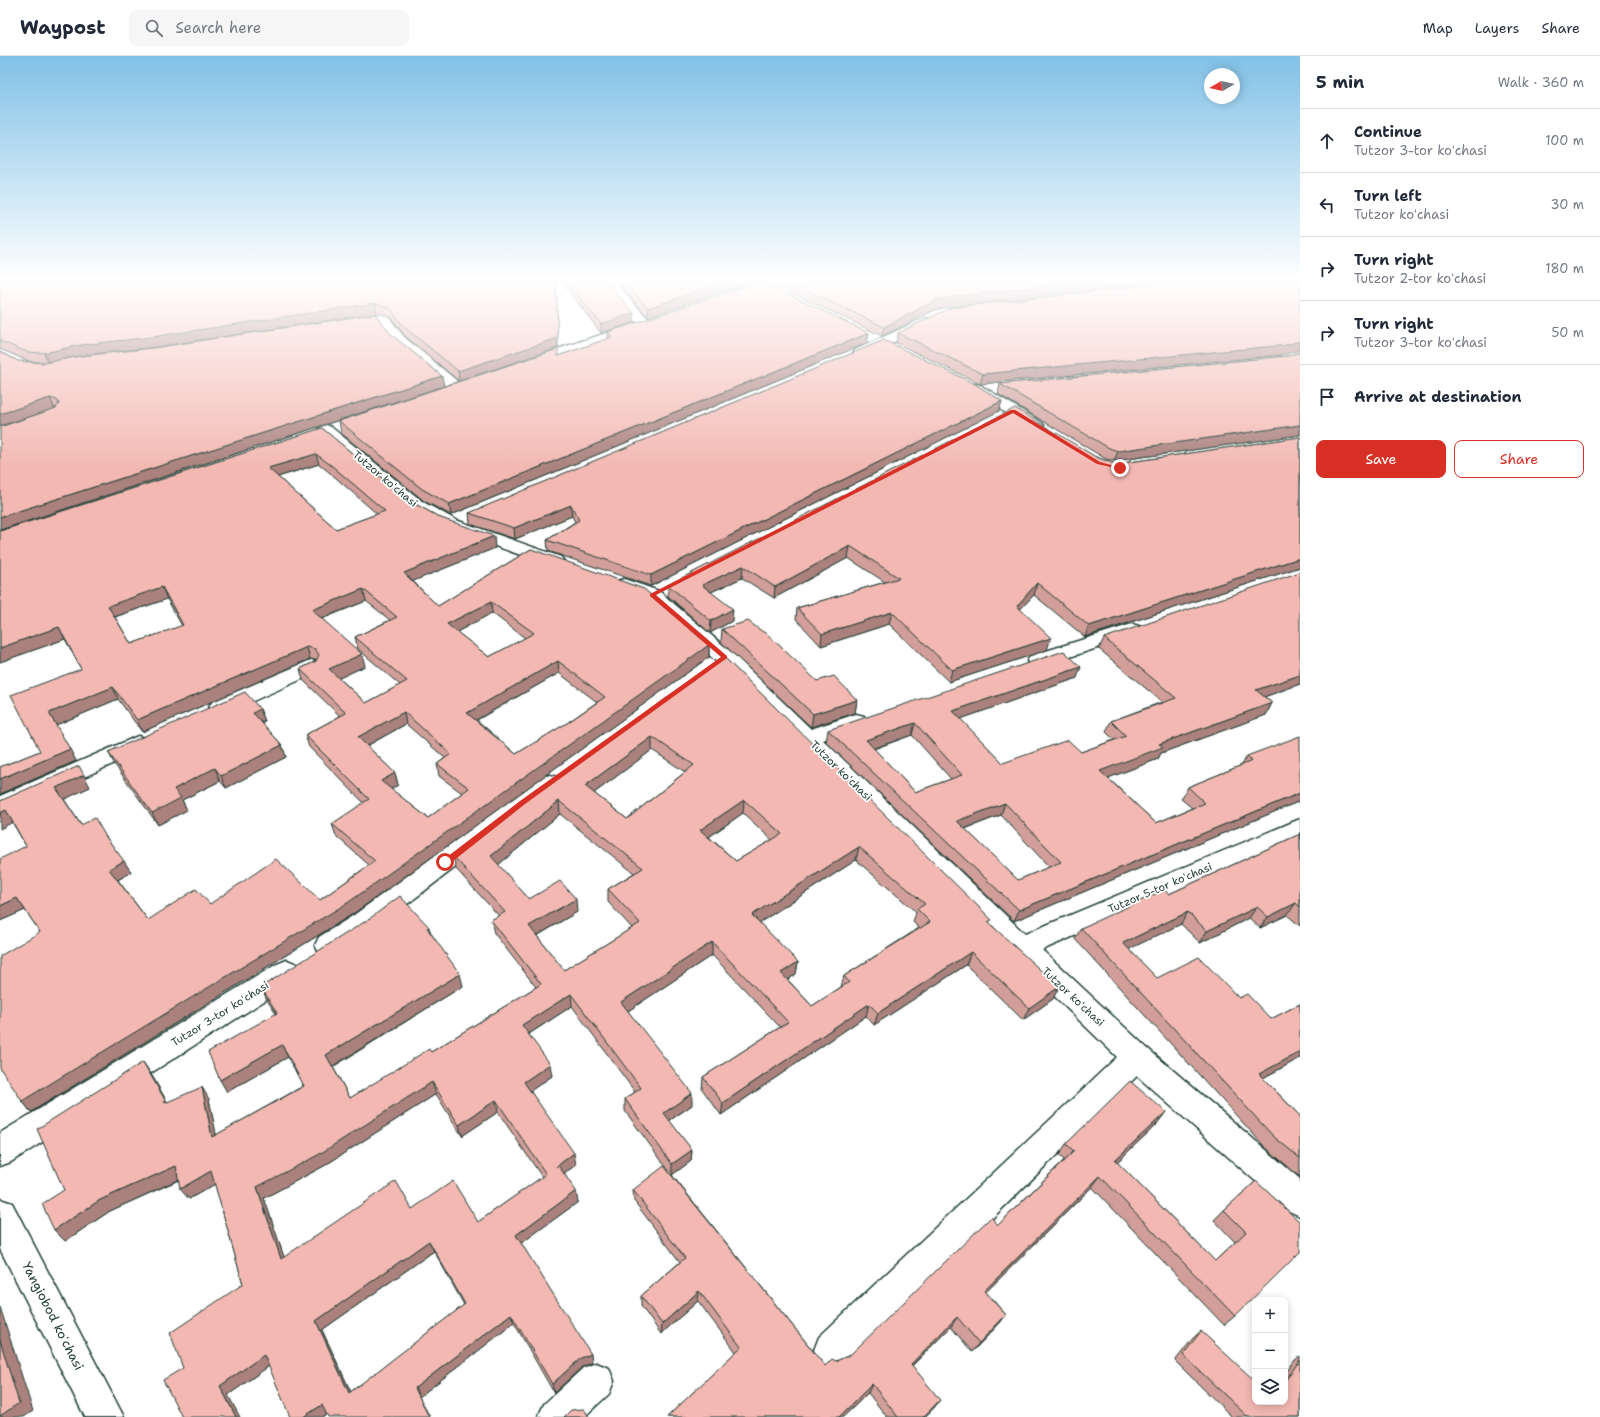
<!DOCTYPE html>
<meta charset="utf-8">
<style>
:root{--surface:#fff;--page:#f6f6f7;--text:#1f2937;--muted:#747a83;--line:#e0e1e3;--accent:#d93025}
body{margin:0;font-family:"Shantell Sans",sans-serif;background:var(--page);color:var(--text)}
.controls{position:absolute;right:12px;bottom:12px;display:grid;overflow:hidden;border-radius:8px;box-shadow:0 2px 10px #0003}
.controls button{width:36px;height:36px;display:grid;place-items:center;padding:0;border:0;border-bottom:1px solid var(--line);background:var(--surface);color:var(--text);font:20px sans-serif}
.compass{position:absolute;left:1204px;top:12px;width:36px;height:36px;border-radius:50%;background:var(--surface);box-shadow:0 2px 10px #0003;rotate:261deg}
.stop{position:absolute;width:12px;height:12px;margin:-9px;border:3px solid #d93025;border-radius:50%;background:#fff}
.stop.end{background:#d93025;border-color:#fff;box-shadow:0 1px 4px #0008}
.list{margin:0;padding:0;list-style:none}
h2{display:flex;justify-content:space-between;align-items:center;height:52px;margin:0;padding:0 16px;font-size:17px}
h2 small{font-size:13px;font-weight:400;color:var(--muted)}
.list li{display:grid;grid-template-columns:26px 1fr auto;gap:12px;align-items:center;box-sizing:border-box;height:64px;padding:0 16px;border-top:1px solid var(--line)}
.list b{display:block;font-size:15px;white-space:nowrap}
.list p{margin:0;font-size:13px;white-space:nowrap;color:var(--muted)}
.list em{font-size:13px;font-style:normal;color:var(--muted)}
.actions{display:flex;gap:8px;padding:12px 16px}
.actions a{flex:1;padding:9px 0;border:1px solid var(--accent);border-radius:8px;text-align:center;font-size:14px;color:var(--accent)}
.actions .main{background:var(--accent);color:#fff}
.icon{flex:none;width:22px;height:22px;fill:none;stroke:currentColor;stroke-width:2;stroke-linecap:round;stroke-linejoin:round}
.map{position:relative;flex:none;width:1300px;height:1361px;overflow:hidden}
header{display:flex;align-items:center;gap:24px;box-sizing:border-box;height:56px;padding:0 20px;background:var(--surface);border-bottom:1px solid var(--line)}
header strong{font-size:19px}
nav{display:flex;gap:22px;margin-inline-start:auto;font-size:14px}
.search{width:280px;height:36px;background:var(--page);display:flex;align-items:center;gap:10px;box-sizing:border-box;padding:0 14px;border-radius:8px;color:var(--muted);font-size:15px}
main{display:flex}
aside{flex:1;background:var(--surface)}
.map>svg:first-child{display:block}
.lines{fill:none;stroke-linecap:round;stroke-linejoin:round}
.minor-casing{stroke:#1f3d34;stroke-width:3}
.minor{fill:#fff;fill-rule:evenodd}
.wall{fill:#d19e99;stroke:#1f3d34;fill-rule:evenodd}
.shaded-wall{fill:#aa817d;stroke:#1f3d34}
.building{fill:#f3b8b2;stroke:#1f3d34;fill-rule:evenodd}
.route{fill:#d93025}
.labels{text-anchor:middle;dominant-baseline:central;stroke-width:3.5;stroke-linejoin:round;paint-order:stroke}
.street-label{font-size:11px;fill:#1f3d34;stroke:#fff}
.near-street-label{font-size:13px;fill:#1f3d34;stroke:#fff}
</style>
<header>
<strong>Waypost</strong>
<div class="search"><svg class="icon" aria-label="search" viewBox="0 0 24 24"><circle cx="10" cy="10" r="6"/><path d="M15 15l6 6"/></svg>Search here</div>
<nav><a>Map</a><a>Layers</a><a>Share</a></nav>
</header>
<main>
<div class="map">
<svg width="1300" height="1361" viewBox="0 0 1300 1361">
<rect width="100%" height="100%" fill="#fff"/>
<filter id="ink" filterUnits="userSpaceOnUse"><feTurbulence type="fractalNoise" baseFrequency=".025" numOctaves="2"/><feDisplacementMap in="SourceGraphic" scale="8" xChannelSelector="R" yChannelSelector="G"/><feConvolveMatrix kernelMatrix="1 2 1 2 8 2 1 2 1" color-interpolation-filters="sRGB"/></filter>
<g filter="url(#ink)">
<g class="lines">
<defs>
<g id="minor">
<path d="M599 223H612L650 265 651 268 650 271 534 310H524L522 307 524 304 637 267Z"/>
<path d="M766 223H784L782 226 742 240 738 241 732 237 734 234Z"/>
<path d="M382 258 387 259 404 281 462 329 464 332 462 335H452L394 287 379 266 348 269 342 265 348 261Z"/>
<path d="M925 262 930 263 931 266 930 269 865 300H855L853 297 855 294Z"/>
<path d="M0 293 31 307 51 309 53 312 51 315C32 320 16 310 0 302Z"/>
<path d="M975 328 980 329 1041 366 1044 369 1041 372H1031L970 335 968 332 970 329Z"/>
<path d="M326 369 331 371 423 446 456 464 561 501 564 505 561 509 555 510 549 509 444 472 411 454 321 377 318 374 321 371Z"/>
<path d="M624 523 659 535 731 596 811 673 856 658 864 660 867 665 864 670 823 684 1025 878 1300 763V782L1042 894 1147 992 1300 1123V1160L1289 1155 1137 1020 845 1307 832 1312 819 1307 814 1294 819 1281 1117 1001 1012 899 717 606 645 543 617 533 615 529 617 525Z"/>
<path d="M1132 568 1139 570 1142 574 1139 578 1037 612 1030 610 1027 605 1030 600Z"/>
<path d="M311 604 318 606 321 611 318 616 228 656 220 658 212 656 209 651 212 646Z"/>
<path d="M138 680 146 683 149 688 146 693 0 759V740Z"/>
<path d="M550 719 558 721 562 727 558 733 372 875 337 897 328 900 319 897 315 889 319 881 354 859 542 721Z"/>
<path d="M287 904 297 908 301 916 297 924 11 1106 0 1110V1077L277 908Z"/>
<path d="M0 1143 12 1147 124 1361H85L0 1193Z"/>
<path d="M596 1307 609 1312 614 1325 609 1338 584 1361H538L544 1348 583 1312Z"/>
</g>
</defs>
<use href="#minor" class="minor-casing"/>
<use href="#minor" class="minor"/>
</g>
<g class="wall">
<path d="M0 223 472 227 470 223H556L558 292 468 322 558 300 608 283V276L869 277 867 287 451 459 424 445 341 377 339 365 439 332 0 474 54 353 0 370V296L18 305 44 307 391 278 444 330 459 325 405 280 391 261 377 257 156 291 85 299 48 306H31L0 293Z"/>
<path d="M559 223H605L634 266 601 277Z"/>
<path d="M614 223H761L648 261Z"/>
<path d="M776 223H1168L1154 227 948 251 935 254 882 280 775 229Z"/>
<path d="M1157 228 1282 299 980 328 896 287 898 277Z"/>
<path d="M1300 296V379L1114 405 1106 403 998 338 1000 328 1288 300Z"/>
<path d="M1002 345 999 355 651 530 548 495 547 484 575 466 572 460 515 483 470 468 469 457Z"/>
<path d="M322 372 408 444 495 492 413 525 438 550 531 493 709 589V601L353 858 31 1056 22 1045 40 876 25 854 0 865 26 790 0 745 90 731 64 743 81 769 106 781 131 816 118 824 148 864 210 848 320 844 369 809 336 780 332 768 364 747 309 691 305 679 340 660 303 624 300 613 316 605V604L310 603 142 676 118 643 56 669 76 705 0 738V711L40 695 81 613 65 583 0 606V475ZM319 408 335 421 377 458 336 473 278 421ZM167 543 182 570 131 588 115 561ZM366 545 390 564 355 581 358 593 400 629 366 647 339 622 365 610 322 563ZM492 557 525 582 489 601 457 576ZM559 617 597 646 567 667 516 698 477 664ZM406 668 445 702 437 708 439 720 462 737 428 762 391 733 398 729 395 717 367 690Z"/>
<path d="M1300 381V511L1085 581 1034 539 1020 553 1047 594 949 626 889 568 821 590 796 563 797 552 885 526 848 502 774 542 742 522 711 536 732 565 710 577 668 540V529L1096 401 1116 408Z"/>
<path d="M722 573 817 625 857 644 855 657 811 671 721 586Z"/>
<path d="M1104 582 1300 628 1264 641 1272 647 1266 659 1161 697 1158 703 1108 722 1156 767 1192 752 1181 743 1188 731 1242 709 1247 700 1300 745 1014 865 826 686 828 674 1077 622 960 663 1003 707 1081 696 1114 684 1106 676 1111 665 1162 646 1099 593ZM912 679 951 723 915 736 874 693ZM1001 759 1049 811 1018 824 965 773Z"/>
<path d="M724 601 991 868 1053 943 1023 964 966 909 874 969 866 960 721 1059 702 1033 703 1021 780 971 712 899 628 955 692 1049 669 1065 692 1094 691 1105 672 1119 825 1310 836 1305 850 1299 998 1169 1064 1104 1059 1099 1066 1088 1157 1068 1117 1106 1215 1205 1235 1186 1214 1164 1224 1154 1256 1125 1235 1260 1224 1269 1092 1131 986 1236 1006 1259 999 1268 972 1296 951 1271 912 1310 934 1352 925 1361H887L868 1337 843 1361H667L736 1296 698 1245 661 1278 641 1250V1240L680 1206 634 1145 633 1134 669 1115 625 1055V1043L635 1036 572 950 529 978 552 1020 530 1035 576 1109 564 1117 578 1146 521 1187 592 1307 582 1311 554 1337 514 1267 419 1341 327 1358 269 1310 228 1339 183 1312 243 1228 215 1128 189 1143 179 1124 110 1155 65 1185 54 1174 64 1134 143 1006 151 1018 167 1046 209 1043 216 1079 303 1030 288 1001 227 1036 276 958 267 944 261 931 429 871 431 877 463 930 333 1011 350 1042 431 996 536 931 494 877 491 864 499 860 456 813 453 800ZM652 694 685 716 627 763 594 737ZM743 757 772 784 736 805 709 781ZM560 758 634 817 608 833V846L632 872 564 914 537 880 577 856 529 843 498 809ZM856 804 916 856 913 866 919 872 844 920 841 931 812 950 788 924 796 918 798 906 759 867ZM436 1038 462 1080 498 1056 542 1121 478 1166 412 1153 284 1201 264 1142 324 1110ZM434 1195 464 1249 351 1336 322 1274Z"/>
<path d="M260 653 265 665 262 667 282 689 286 701 226 732 220 725 182 744 187 754 158 769 115 709 108 696Z"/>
<path d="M1300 778V870L1287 859 1260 872 1249 862 1200 887 1181 868 1128 893 1157 922 1239 942 1271 963 1300 948V1002L1263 1022 1300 1060V1121L1265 1091 1075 883 1081 872 1169 838Z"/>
<path d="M1201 1275 1255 1346H1285V1318L1295 1304 1300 1300V1361H1232L1175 1305 1193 1282Z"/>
</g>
<g class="shaded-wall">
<path d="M556 223 558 292 459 325 458 315Z"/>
<path d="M734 223H761L648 261V252Z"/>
<path d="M1106 223H1168L1154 227 948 251 935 254 882 280 884 271 937 244 950 241Z"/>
<path d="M375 247 377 257 156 291 85 299 48 306 44 297 81 289Z"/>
<path d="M634 257V266L601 277V268Z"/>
<path d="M869 277 867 287 451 459 449 448Z"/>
<path d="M1300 285V294L1282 299 980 328 983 318Z"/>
<path d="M442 320 444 330 0 474V461Z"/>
<path d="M50 342 55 353 0 370V358Z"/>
<path d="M1002 345 999 355 651 530V519Z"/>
<path d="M1300 369V379L1114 405 1118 395Z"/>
<path d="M316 398 319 408 271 423 268 412Z"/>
<path d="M571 449 572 460 515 483 514 472Z"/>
<path d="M494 480 495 492 406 528 404 517Z"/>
<path d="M850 490 848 502 774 542 775 531Z"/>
<path d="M1300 502V511L1085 581 1089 570Z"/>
<path d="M743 510 742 522 702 540V529Z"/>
<path d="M1037 527 1034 539 1013 561 1017 550Z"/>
<path d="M162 531 167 543 114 561 108 550Z"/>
<path d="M363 533 366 545 315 565 312 554Z"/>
<path d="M491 546 492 557 449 580 447 568Z"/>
<path d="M733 553 732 565 710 577 711 565Z"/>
<path d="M892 556 889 568 821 590 822 578Z"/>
<path d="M59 571 65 583 0 606V592Z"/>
<path d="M1051 582 1047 594 949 626 952 614Z"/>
<path d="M709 589V601L353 858 31 1056 22 1045Z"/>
<path d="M307 591 310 603 142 676 137 664Z"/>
<path d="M362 598 365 610 333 625 329 613Z"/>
<path d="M558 605 559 617 469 668 467 657Z"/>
<path d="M1081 611 1077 622 949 667 953 655Z"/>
<path d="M1300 619V628L1250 646 1256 634Z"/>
<path d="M113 631 118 643 56 669 49 657Z"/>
<path d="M857 644 855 657 811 671 813 658Z"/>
<path d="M1272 647 1266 659 1161 697 1158 703 1095 727 1100 715 1159 688Z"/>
<path d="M260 653 265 665 257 669 253 657Z"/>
<path d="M404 656 406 668 361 693 358 681Z"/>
<path d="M915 667 912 679 863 696 866 684Z"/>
<path d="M652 681V694L586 743 585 730Z"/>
<path d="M282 689 286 701 226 732 221 720Z"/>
<path d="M70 693 76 705 0 738V723Z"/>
<path d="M215 712 220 725 182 744 187 754 158 769 152 757 174 733Z"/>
<path d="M395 717 398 729 384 737 381 725Z"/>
<path d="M84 719 90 731 63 744 56 732Z"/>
<path d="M1300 737V745L1014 865 1019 854Z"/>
<path d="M744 744 743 757 700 787V774Z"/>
<path d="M559 745 560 758 493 813 491 800Z"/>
<path d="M1005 747 1001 759 953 777 957 765Z"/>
<path d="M6 754 13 766 0 773V757Z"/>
<path d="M859 791 856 804 751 872 752 859Z"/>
<path d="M124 805 131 816 116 825 109 813Z"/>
<path d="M17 842 25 854 0 865V850Z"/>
<path d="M576 843 577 856 531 883 529 870Z"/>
<path d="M1296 847 1287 859 1260 872 1268 861Z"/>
<path d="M1257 851 1249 862 1200 887 1207 875Z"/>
<path d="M1188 856 1181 868 1117 899 1123 887Z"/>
<path d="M712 886V899L622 959 621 946Z"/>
<path d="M971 896 966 909 874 969 878 957Z"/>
<path d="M798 906 796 918 779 930 781 917Z"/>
<path d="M460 918 463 930 331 1011 326 999Z"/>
<path d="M1059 931 1053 943 1023 964 1029 952Z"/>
<path d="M571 938 572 950 524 981 522 969Z"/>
<path d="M869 948 866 960 721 1059 723 1047Z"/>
<path d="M282 989 288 1001 227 1036 220 1024Z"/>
<path d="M1300 996V1002L1250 1029 1259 1018Z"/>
<path d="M143 1006 151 1018 172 1054 165 1047Z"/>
<path d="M550 1008 552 1020 526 1038 524 1026Z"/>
<path d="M432 1026 436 1038 324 1110 264 1142 288 1213 281 1203 257 1131Z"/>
<path d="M202 1031 209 1043 219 1093 212 1081Z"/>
<path d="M692 1037V1049L663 1069 664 1057Z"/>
<path d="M496 1044 498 1056 462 1080 459 1069Z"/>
<path d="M1166 1056 1157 1068 1107 1116 1115 1104Z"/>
<path d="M692 1094 691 1105 672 1119V1108Z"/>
<path d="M574 1097 576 1109 557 1122 556 1111Z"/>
<path d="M176 1110 184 1121 110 1155 65 1185 54 1174 100 1144Z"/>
<path d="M211 1115 219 1126 189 1143 180 1133Z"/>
<path d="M1100 1120 1092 1131 978 1244 984 1235Z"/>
<path d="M576 1135 578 1146 519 1189 516 1179Z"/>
<path d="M429 1185 434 1195 322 1274 355 1345 349 1337 316 1265Z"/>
<path d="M699 1235 698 1245 661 1278 662 1268Z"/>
<path d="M0 1251 33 1355 24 1361H0Z"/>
<path d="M511 1258 514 1267 419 1341 430 1361H429L415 1332Z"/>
<path d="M1006 1259 999 1268 972 1296 979 1287Z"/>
<path d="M957 1261 951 1271 905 1316 911 1308Z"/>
<path d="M591 1298 592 1307 582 1311 554 1337 552 1328 581 1302Z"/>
<path d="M264 1299 272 1308 228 1339 240 1361H236L220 1330Z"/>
<path d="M872 1328 868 1337 843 1361H839Z"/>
<path d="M940 1344 934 1352 925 1361H923Z"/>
<path d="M322 1349 329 1357 322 1361H303Z"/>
</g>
<g class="building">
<path d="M0 223H468L474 229 472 223H556L558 282 458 315 403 270 390 252 375 247 152 281 81 289 44 297 27 296 0 285Z"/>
<path d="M565 223H605L634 257 601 268Z"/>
<path d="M622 223H734L648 252Z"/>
<path d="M783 223H1106L950 241 937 244 884 271Z"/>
<path d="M1179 223H1300V285L1286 289 983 318 898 277 950 252 1157 228Z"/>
<path d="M762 225 869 277 449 448 422 433 339 365 558 293V300L612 281 608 276Z"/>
<path d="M374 258 377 260 391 278 442 320 0 461V371L56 352 59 348 57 344 50 342 0 358V296L18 305 44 307 81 300 153 292Z"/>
<path d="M884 284 975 328 1002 345 651 519 547 484 579 464 571 449 514 472 469 457Z"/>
<path d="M1300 296V369L1118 395 1109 392 1000 328 1288 300Z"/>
<path d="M1015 352 1096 401 1116 408 1300 381V502L1089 570 1037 527 1017 550 1051 582 952 614 892 556 822 578 797 552 899 522 850 490 775 531 743 510 702 529 733 553 711 565 668 529Z"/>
<path d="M322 372 408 444 441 462 494 480 404 517 438 550 531 493 644 533 709 589 349 846 22 1045 0 1012V900L40 876 17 842 0 850V803L26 790 6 754 0 757V745L79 710 84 719 56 732 81 769 95 762 106 781 124 805 109 813 148 864 196 833 210 848 276 803 320 844 375 805 332 768 369 743 305 679 346 657 300 613 316 605 319 599 315 593 307 591 137 664 113 631 49 657 70 693 0 723V711L40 695 11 639 81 613 59 571 0 592V475ZM316 398 332 410 385 455 336 473 268 412ZM162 531 183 569 131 588 108 550ZM363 533 397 561 355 581 407 625 366 647 329 613 362 598 312 554ZM491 546 534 577 489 601 447 568ZM558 605 605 641 567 667 516 698 467 657ZM404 656 451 698 437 708 469 732 428 762 381 725 395 717 358 681Z"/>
<path d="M1300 516V619L1256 634 1272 647 1159 688 1163 691 1100 715 1156 767 1205 747 1188 731 1252 705 1247 700 1300 680V737L1019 854 828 674 1064 595 1081 611 953 655 1003 707 1068 684 1081 696 1126 680 1111 665 1176 642 1104 582ZM915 667 962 719 915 736 866 684ZM1005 747 1061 806 1018 824 957 765Z"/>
<path d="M748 565 763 576H765L817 625 834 620 857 644 813 658 722 573Z"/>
<path d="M724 601 992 864 988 866 1059 931 1029 952 971 896 878 957 869 948 723 1047 703 1021 788 966 712 886 621 946 692 1037 664 1057 692 1094 672 1108 625 1043 641 1032 571 938 522 969 550 1008 524 1026 574 1097 556 1111 558 1109 576 1135 516 1179 591 1298 581 1302 552 1328 511 1258 415 1332 429 1361H328L322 1349 303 1361H290L264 1299 220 1330 236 1361H182L163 1324 183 1312 170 1277 243 1228 211 1115 180 1133 176 1110 100 1144 54 1174 42 1148 64 1134 37 1073 143 1006 164 1042 165 1047 202 1031 212 1081 304 1030 282 989 220 1024 208 996 277 957 261 931 369 863 400 840 429 871 427 872 460 918 326 999 350 1042 429 993 431 996 541 928 491 864 505 856 453 800 530 741ZM652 681 694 709 627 763 585 730ZM744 744 782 778 736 805 700 774ZM559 745 643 812 608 833 640 867 564 914 529 870 576 843 560 825 529 843 491 800ZM859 791 925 848 917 853 930 866 844 920 849 926 812 950 781 917 798 906 752 859ZM432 1026 459 1069 496 1044 546 1118 478 1166 453 1125 412 1153 396 1125 281 1203 257 1131 318 1099ZM429 1185 465 1248 349 1337 316 1265Z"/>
<path d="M245 636 260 653 253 657 282 689 221 720 215 712 174 733 181 742 152 757 108 696Z"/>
<path d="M1300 778V851L1296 847 1268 861 1257 851 1207 875 1188 856 1123 887 1157 922 1199 901 1239 942 1247 938 1271 963 1300 948V996L1259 1018 1300 1060V1102L1274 1081 1081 872 1164 834 1169 838Z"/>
<path d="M1130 1025 1166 1056 1115 1104 1215 1205 1246 1176 1224 1154 1256 1125 1300 1166V1196L1235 1260 1100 1120 984 1235 1006 1259 979 1287 957 1261 911 1308 940 1344 923 1361H898L872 1328 839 1361H667L741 1291 699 1235 662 1268 641 1240 685 1202 633 1134 664 1110 825 1310 832 1303 836 1305 850 1299 991 1161 998 1169 1074 1095 1066 1088Z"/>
<path d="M1201 1275 1255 1325V1346H1285V1325L1300 1304V1361H1248L1183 1299Z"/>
<path d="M0 1284 19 1347 0 1360Z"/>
<path d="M584 1353 589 1361H564L571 1354Z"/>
</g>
</g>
<linearGradient id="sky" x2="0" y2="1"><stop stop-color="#81c1e7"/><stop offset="0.54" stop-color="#fff"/><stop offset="1" stop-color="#fff" stop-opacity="0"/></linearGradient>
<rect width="1300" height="414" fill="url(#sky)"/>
<path class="route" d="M1011 354H1015L1100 406 1122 412 1120 413 1097 408 1013 357 656 539 727 600V602L525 748 448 809H443V804L520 745 721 601 650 540V538Z"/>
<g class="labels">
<g class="street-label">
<text transform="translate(385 423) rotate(40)">Tutzor koʻchasi</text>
<text transform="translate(841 715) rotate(44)">Tutzor koʻchasi</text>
<text transform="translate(1160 832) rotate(-23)">Tutzor 5-tor koʻchasi</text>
<text transform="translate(1073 941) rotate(43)">Tutzor koʻchasi</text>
<text transform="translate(220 958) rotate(-32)">Tutzor 3-tor koʻchasi</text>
</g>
<g class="near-street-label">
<text transform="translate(53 1260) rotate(63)">Yangiobod koʻchasi</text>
</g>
</g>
</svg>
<div class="controls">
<button>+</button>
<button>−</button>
<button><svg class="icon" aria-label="layers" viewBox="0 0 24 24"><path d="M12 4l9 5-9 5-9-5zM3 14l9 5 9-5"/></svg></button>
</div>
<svg class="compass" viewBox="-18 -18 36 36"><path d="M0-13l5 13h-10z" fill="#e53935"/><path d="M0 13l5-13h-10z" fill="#747a83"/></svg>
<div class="stop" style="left:445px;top:806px"></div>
<div class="stop end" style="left:1120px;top:412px"></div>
</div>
<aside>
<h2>5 min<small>Walk · 360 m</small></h2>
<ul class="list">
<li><svg class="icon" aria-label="ahead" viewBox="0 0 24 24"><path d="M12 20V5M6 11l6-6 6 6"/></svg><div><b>Continue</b><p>Tutzor 3-tor koʻchasi</p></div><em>100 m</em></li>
<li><svg class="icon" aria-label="left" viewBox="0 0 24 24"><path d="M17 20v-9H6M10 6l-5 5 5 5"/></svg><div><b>Turn left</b><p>Tutzor koʻchasi</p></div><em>30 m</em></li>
<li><svg class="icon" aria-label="right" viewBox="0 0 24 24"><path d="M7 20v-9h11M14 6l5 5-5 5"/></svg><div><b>Turn right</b><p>Tutzor 2-tor koʻchasi</p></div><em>180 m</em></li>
<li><svg class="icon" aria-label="right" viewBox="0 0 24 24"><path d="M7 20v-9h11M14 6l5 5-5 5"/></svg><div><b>Turn right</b><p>Tutzor 3-tor koʻchasi</p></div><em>50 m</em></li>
<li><svg class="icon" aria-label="arrive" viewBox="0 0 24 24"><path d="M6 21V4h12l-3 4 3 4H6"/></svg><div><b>Arrive at destination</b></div></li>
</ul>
<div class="actions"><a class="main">Save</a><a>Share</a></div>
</aside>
</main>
